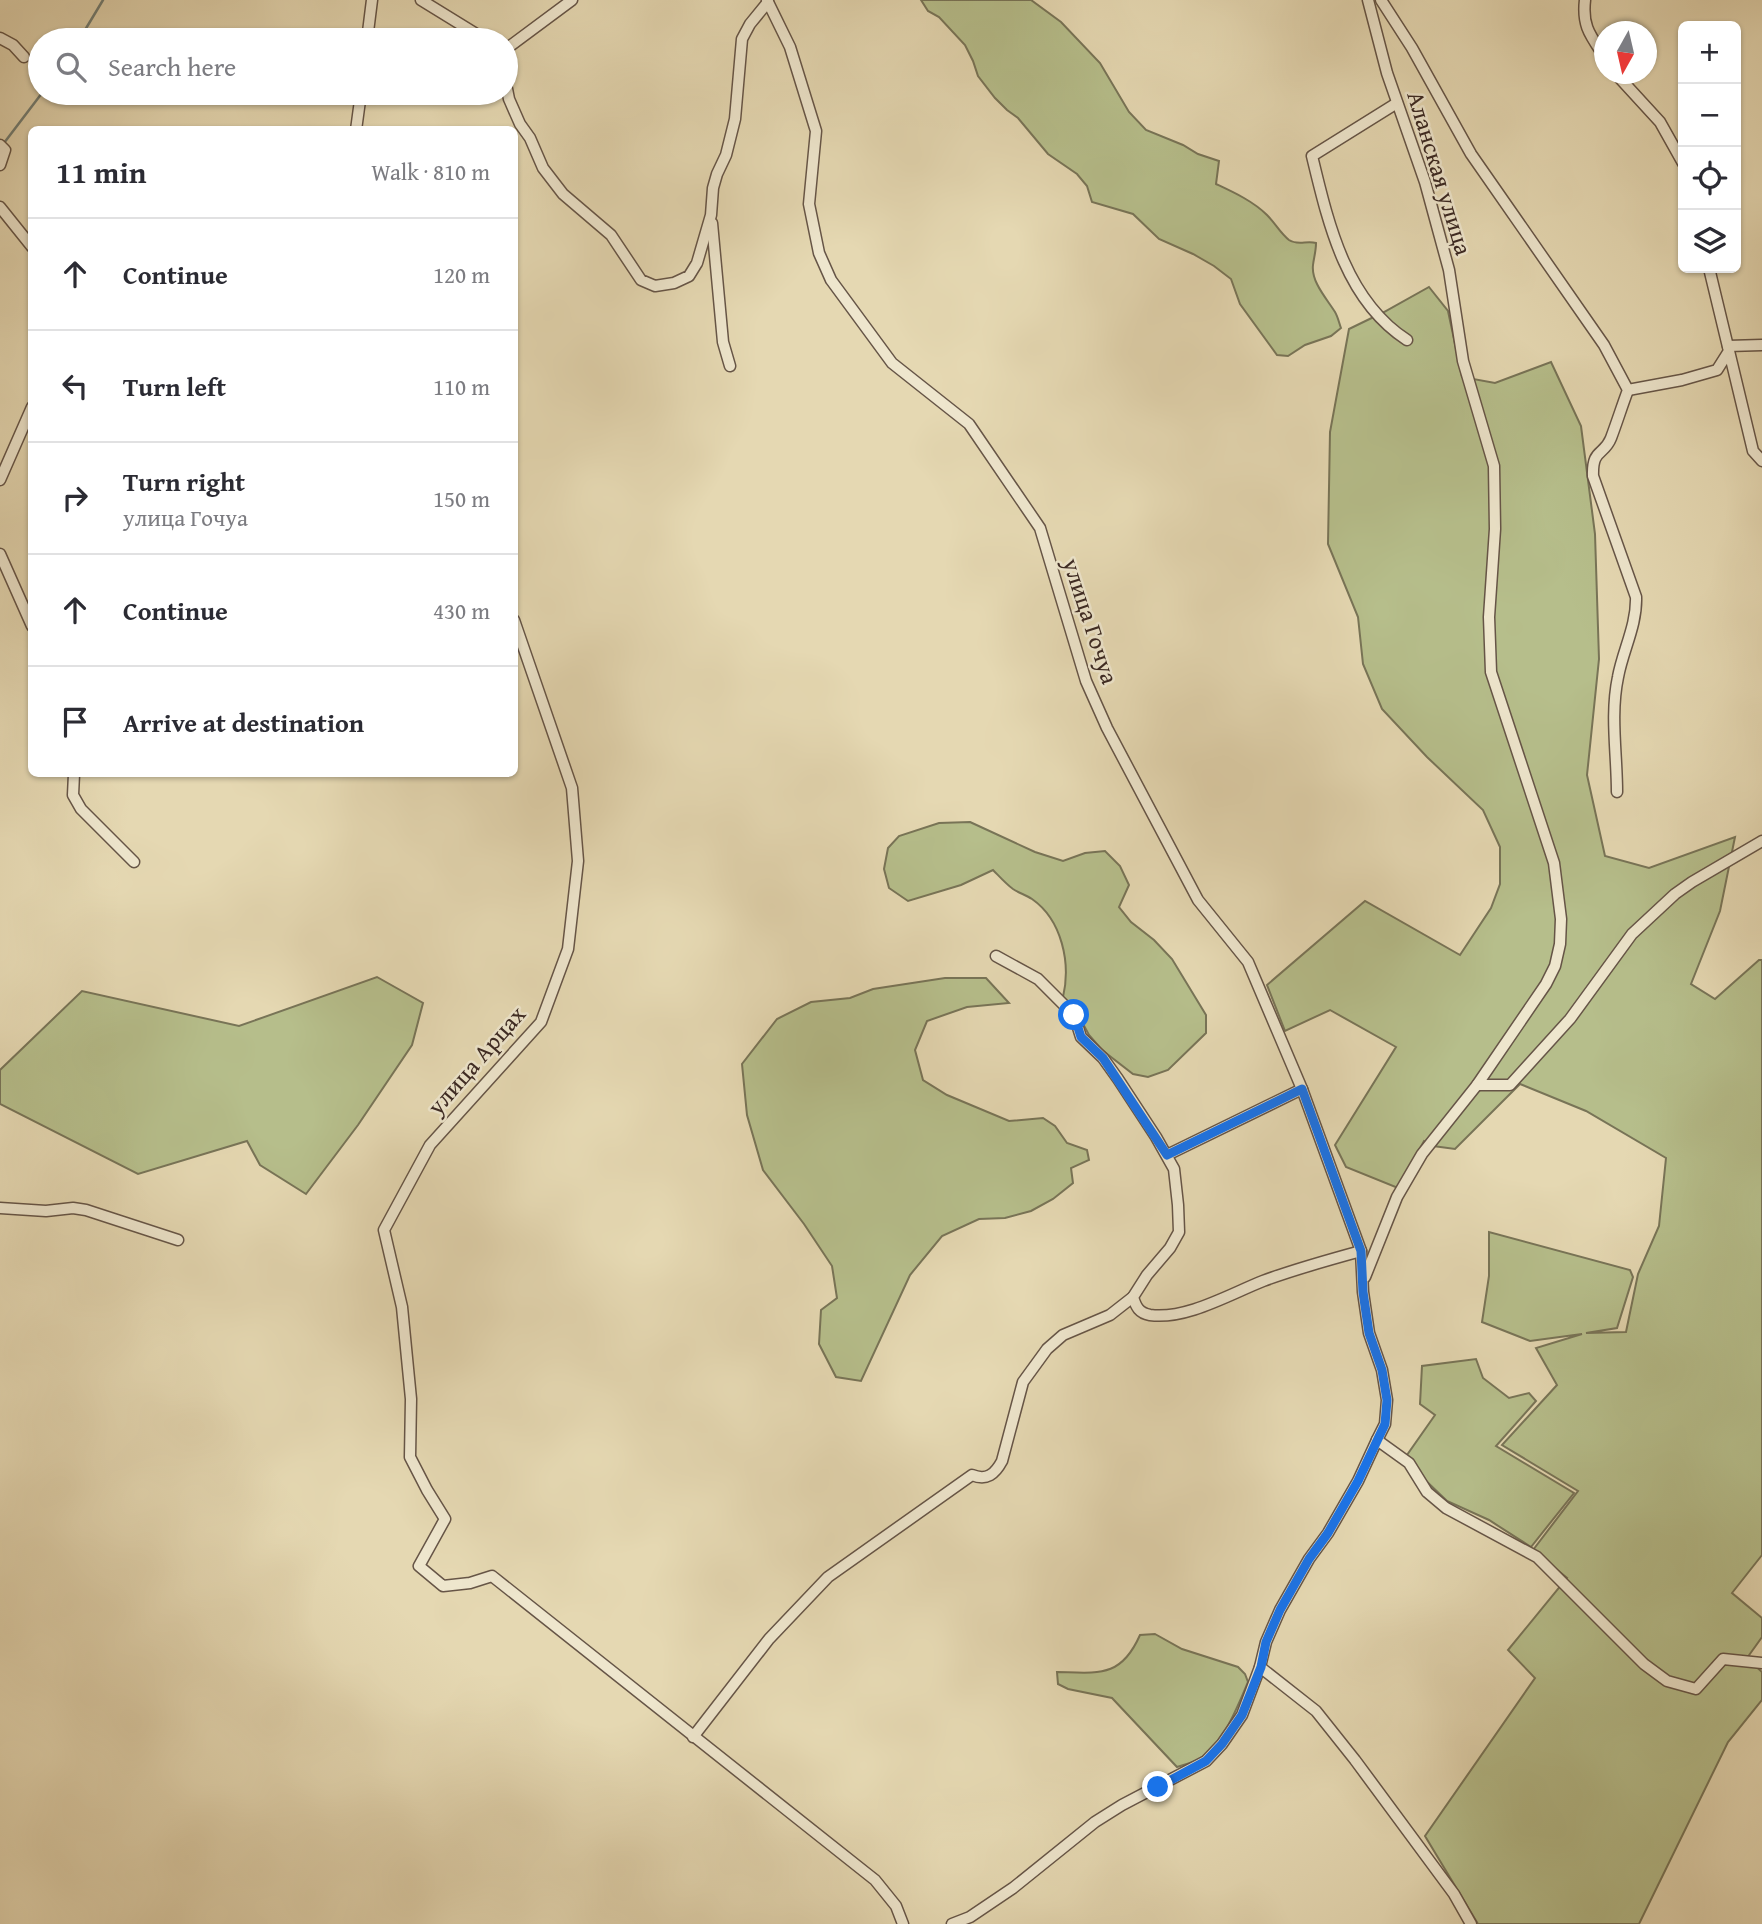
<!DOCTYPE html>
<meta charset="utf-8">
<style>
:root{--surface:#fff;--page:#f2f2f3;--text:#2b2b33;--muted:#7c7c81;--line:#e1e1e2}
body{margin:0;font-family:"Gentium Book Plus",serif;background:var(--page);color:var(--text)}
.controls{position:absolute;right:21px;top:21px;display:grid;overflow:hidden;border-radius:10px;box-shadow:0 2px 5px #0004}
.controls button{width:63px;height:63px;display:grid;place-items:center;padding:0;border:0;border-bottom:2px solid var(--line);background:var(--surface);color:var(--text);font:35px sans-serif}
.compass{position:absolute;left:1594px;top:21px;width:63px;height:63px;border-radius:50%;background:var(--surface);box-shadow:0 2px 5px #0004;rotate:188deg}
.stop{position:absolute;width:21px;height:21px;margin:-16px;border:5px solid #1a73e8;border-radius:50%;background:#fff}
.stop.end{background:#1a73e8;border-color:#fff;box-shadow:0 2px 7px #0008}
.list{margin:0;padding:0;list-style:none}
h2{display:flex;justify-content:space-between;align-items:center;height:91px;margin:0;padding:0 28px;font-size:30px}
h2 small{font-size:23px;font-weight:400;color:var(--muted)}
.list li{display:grid;grid-template-columns:46px 1fr auto;gap:21px;align-items:center;box-sizing:border-box;height:112px;padding:0 28px;border-top:2px solid var(--line)}
.list b{display:block;font-size:26px;white-space:nowrap}
.list p{margin:0;font-size:23px;white-space:nowrap;color:var(--muted)}
.list em{font-size:23px;font-style:normal;color:var(--muted)}
.icon{flex:none;width:38px;height:38px;fill:none;stroke:currentColor;stroke-width:2;stroke-linecap:round;stroke-linejoin:round}
.map{position:relative;flex:none;width:1762px;height:1924px;overflow:hidden}
.search{position:absolute;background:var(--surface);box-shadow:0 2px 5px #0004;left:28px;top:28px;width:490px;height:77px;display:flex;align-items:center;gap:18px;box-sizing:border-box;padding:0 24px;border-radius:38px;color:var(--muted);font-size:26px}
.panel{position:absolute;background:var(--surface);box-shadow:0 2px 5px #0004;left:28px;top:126px;width:490px;height:651px;border-radius:10px}
.map>svg:first-child{display:block}
.green{fill:#b6be8b;stroke:#787457;stroke-width:2}
.lines{fill:none;stroke-linecap:round;stroke-linejoin:round}
.stream{stroke:#727f76;stroke-width:2.5}
.minor-casing{stroke:#665547;stroke-width:13}
.minor{stroke:#eee6cd;stroke-width:10}
.route{stroke:#1a73e8;stroke-width:9}
.labels{text-anchor:middle;dominant-baseline:central;stroke-width:5;stroke-linejoin:round;paint-order:stroke}
.street-label{font-size:24px;fill:#3b2923;stroke:#eee6cd}
</style>
<div class="map">
<svg width="1762" height="1924" viewBox="0 0 1762 1924">
<rect width="100%" height="100%" fill="#e5d8b2"/>
<filter id="stains"><feTurbulence type="fractalNoise" baseFrequency=".00286" numOctaves="4"/><feColorMatrix values="0 0 0 0 .2 0 0 0 0 .09 0 0 0 0 .02 0 0 0 .5 -.17"/></filter>
<radialGradient id="worn" r=".72"><stop offset=".6" stop-color="#630" stop-opacity="0"/><stop offset="1" stop-color="#630" stop-opacity=".3"/></radialGradient>
<g class="green">
<path d="M921 0H1031L1061 22 1100 63 1129 112 1146 130 1183 145 1198 154 1219 161 1216 184C1233 192 1253 201 1267 215 1275 223 1281 234 1289 240 1298 246 1307 240 1316 243 1316 251 1314 257 1313 265 1311 282 1327 299 1335 312 1338 317 1339 323 1341 328L1331 336 1305 345 1288 356 1277 355 1240 304 1231 279 1214 266 1193 254 1159 239 1133 214 1092 202 1087 186 1077 174 1048 154 1018 118 1007 110 995 98 978 76 973 61 965 45 939 17 928 11Z"/>
<path d="M1429 287 1448 311 1462 377 1495 383 1551 362 1581 426 1595 534 1599 659 1587 775 1605 856 1649 868 1735 837 1720 911 1691 984 1715 999 1759 960H1762V1555L1732 1593 1762 1618V1637L1747 1658 1762 1672V1700L1728 1742 1639 1924H1478L1425 1836 1535 1678 1508 1650 1567 1578 1533 1550 1578 1491 1502 1445 1557 1385 1536 1348 1582 1334 1530 1341 1482 1322 1489 1276V1232L1630 1270 1633 1277 1617 1328 1586 1333 1626 1332 1638 1274 1659 1226 1666 1158 1586 1111 1520 1084 1455 1149 1433 1146 1424 1141 1398 1188 1346 1167 1335 1145 1396 1047 1330 1010 1285 1031 1267 985 1365 901 1460 955 1491 908 1500 884V847L1483 810 1427 757 1382 709 1363 664 1358 617 1328 544 1330 432 1349 329 1384 312Z"/>
<path d="M970 822 1035 852 1063 861 1085 853 1105 851 1120 866 1129 885 1119 907 1131 922 1154 940 1172 959 1206 1015V1033L1168 1070 1148 1077 1133 1074 1102 1050 1089 1035 1074 1007 1063 997C1071 963 1062 920 1032 899 1026 895 1019 893 1013 889 1006 884 999 876 993 870L961 885 908 901 889 888 884 869 888 848 899 836 939 823Z"/>
<path d="M377 977 423 1003 412 1045 358 1125 306 1194 260 1165 247 1141 138 1174 0 1104V1070L82 991 239 1026Z"/>
<path d="M945 978H986L1009 1003 967 1007 927 1021 915 1050 923 1080 947 1095 1009 1121 1043 1118 1055 1126 1067 1143 1087 1150 1089 1160 1071 1168 1073 1183 1053 1199 1031 1211 1005 1218 979 1219 942 1236 910 1275 861 1381 836 1377 819 1344 821 1310 837 1298 832 1266 804 1224 763 1170 747 1115 742 1064 777 1019 811 1002 850 998 873 989Z"/>
<path d="M1476 1359 1483 1378 1509 1398 1529 1393 1536 1401 1496 1446 1574 1493 1531 1547 1489 1520 1447 1501 1422 1477 1407 1455 1435 1415 1420 1404 1422 1366Z"/>
<path d="M1155 1634 1182 1649 1238 1667 1245 1674 1248 1682C1237 1708 1223 1745 1198 1760 1191 1763 1184 1765 1177 1767L1112 1698 1068 1689 1058 1684 1057 1672C1099 1673 1121 1678 1140 1635Z"/>
</g>
<g class="lines">
<g class="stream">
<path d="M79 40 103 0"/>
<path d="M4 143 42 93"/>
</g>
<defs>
<g id="minor">
<path d="M421 0 486 40"/>
<path d="M767 0 790 47 816 131 809 204 819 253 831 280 892 363 969 424 1040 528 1086 681 1107 728 1198 900 1248 962 1302 1089 1361 1251 1363 1292 1369 1333 1382 1370 1387 1400 1385 1424 1377 1440 1358 1481 1328 1533 1309 1559 1280 1610 1266 1642 1260 1667 1242 1715 1222 1744 1206 1761 1122 1805 1095 1822 1013 1888 970 1917 952 1924"/>
<path d="M1381 0 1412 48 1471 154 1604 345 1628 390C1622 406 1617 422 1611 438 1604 456 1592 448 1593 476L1636 597C1637 625 1623 650 1618 677 1610 715 1617 754 1617 792"/>
<path d="M1585 0C1582 26 1590 35 1604 56"/>
<path d="M0 38 13 45 24 57"/>
<path d="M367 40 372 0"/>
<path d="M506 49 572 0"/>
<path d="M1616 74 1660 122 1683 163"/>
<path d="M506 84 509 99 520 124 530 138 543 168 563 194 611 235 641 280 655 286 674 283 689 276 697 263 711 215 713 188 717 174 726 155 735 119 742 39 750 24 768 2"/>
<path d="M1397 103 1312 156C1328 222 1345 300 1407 340"/>
<path d="M356 130 361 93"/>
<path d="M0 145 5 150 0 165"/>
<path d="M0 207 32 247"/>
<path d="M712 223 723 342 730 366"/>
<path d="M1728 346 1762 345"/>
<path d="M1729 351 1753 451 1762 461"/>
<path d="M1628 390 1682 380 1717 370 1729 351 1709 268"/>
<path d="M0 480 32 407"/>
<path d="M0 554 32 626"/>
<path d="M514 620 572 788 578 861 568 949 541 1022 430 1145 384 1230 402 1307 411 1399 410 1457 427 1490 445 1519 419 1566 443 1586 470 1583 492 1576 875 1880 896 1906 903 1924"/>
<path d="M74 774 73 795 81 809 134 862"/>
<path d="M996 956 1038 979 1074 1015 1081 1037 1103 1058 1118 1079 1156 1137 1174 1169 1178 1205 1179 1232 1170 1248 1147 1275 1133 1297C1136 1307 1139 1313 1150 1315 1186 1320 1230 1294 1263 1281 1295 1269 1328 1260 1361 1251"/>
<path d="M1477 1085H1510L1570 1019 1632 934 1675 894 1692 882 1762 841"/>
<path d="M1167 1155 1302 1089"/>
<path d="M0 1208 46 1211 73 1208 86 1210 178 1240"/>
<path d="M1365 1277 1397 1197 1422 1154 1477 1085 1546 984 1555 966 1560 944 1561 919 1554 863 1491 672 1489 617 1495 529 1494 466 1463 361 1449 270 1425 182 1387 73 1368 0"/>
<path d="M1377 1440 1409 1463 1427 1492 1446 1508 1537 1557 1644 1664 1667 1681 1696 1689 1723 1659 1762 1663"/>
<path d="M1260 1667 1316 1711 1355 1760 1454 1894 1471 1924"/>
<path d="M693 1737 769 1639 828 1577 972 1475C987 1481 995 1474 1002 1461L1023 1382 1047 1349 1063 1335 1110 1315 1133 1297"/>
</g>
</defs>
<use href="#minor" class="minor-casing"/>
<use href="#minor" class="minor"/>
</g>
<g class="lines">
<path class="route" d="M1074 1015 1081 1037 1103 1058 1167 1155 1302 1089 1361 1251 1363 1292 1369 1333 1382 1370 1387 1400 1385 1424 1358 1481 1328 1533 1309 1559 1280 1610 1266 1642 1261 1667 1242 1715 1222 1744 1206 1761 1158 1787"/>
</g>
<g class="labels">
<g class="street-label">
<text transform="translate(1440 173) rotate(73)">Аланская улица</text>
<text transform="translate(1091 621) rotate(72)">улица Гочуа</text>
<text transform="translate(476 1060) rotate(-49)">улица Арцах</text>
</g>
</g>
<rect width="100%" height="100%" filter="url(#stains)"/>
<rect width="100%" height="100%" fill="url(#worn)"/>
</svg>
<div class="controls">
<button>+</button>
<button>−</button>
<button><svg class="icon" aria-label="locate" viewBox="0 0 24 24"><circle cx="12" cy="12" r="6"/><path d="M12 2v4M12 18v4M2 12h4M18 12h4"/></svg></button>
<button><svg class="icon" aria-label="layers" viewBox="0 0 24 24"><path d="M12 4l9 5-9 5-9-5zM3 14l9 5 9-5"/></svg></button>
</div>
<svg class="compass" viewBox="-18 -18 36 36"><path d="M0-13l5 13h-10z" fill="#e53935"/><path d="M0 13l5-13h-10z" fill="#7c7c81"/></svg>
<div class="stop" style="left:1074px;top:1015px"></div>
<div class="stop end" style="left:1158px;top:1787px"></div>
<div class="search"><svg class="icon" aria-label="search" viewBox="0 0 24 24"><circle cx="10" cy="10" r="6"/><path d="M15 15l6 6"/></svg>Search here</div>
<section class="panel">
<h2>11 min<small>Walk · 810 m</small></h2>
<ul class="list">
<li><svg class="icon" aria-label="ahead" viewBox="0 0 24 24"><path d="M12 20V5M6 11l6-6 6 6"/></svg><div><b>Continue</b></div><em>120 m</em></li>
<li><svg class="icon" aria-label="left" viewBox="0 0 24 24"><path d="M17 20v-9H6M10 6l-5 5 5 5"/></svg><div><b>Turn left</b></div><em>110 m</em></li>
<li><svg class="icon" aria-label="right" viewBox="0 0 24 24"><path d="M7 20v-9h11M14 6l5 5-5 5"/></svg><div><b>Turn right</b><p>улица Гочуа</p></div><em>150 m</em></li>
<li><svg class="icon" aria-label="ahead" viewBox="0 0 24 24"><path d="M12 20V5M6 11l6-6 6 6"/></svg><div><b>Continue</b></div><em>430 m</em></li>
<li><svg class="icon" aria-label="arrive" viewBox="0 0 24 24"><path d="M6 21V4h12l-3 4 3 4H6"/></svg><div><b>Arrive at destination</b></div></li>
</ul>
</section>
</div>
